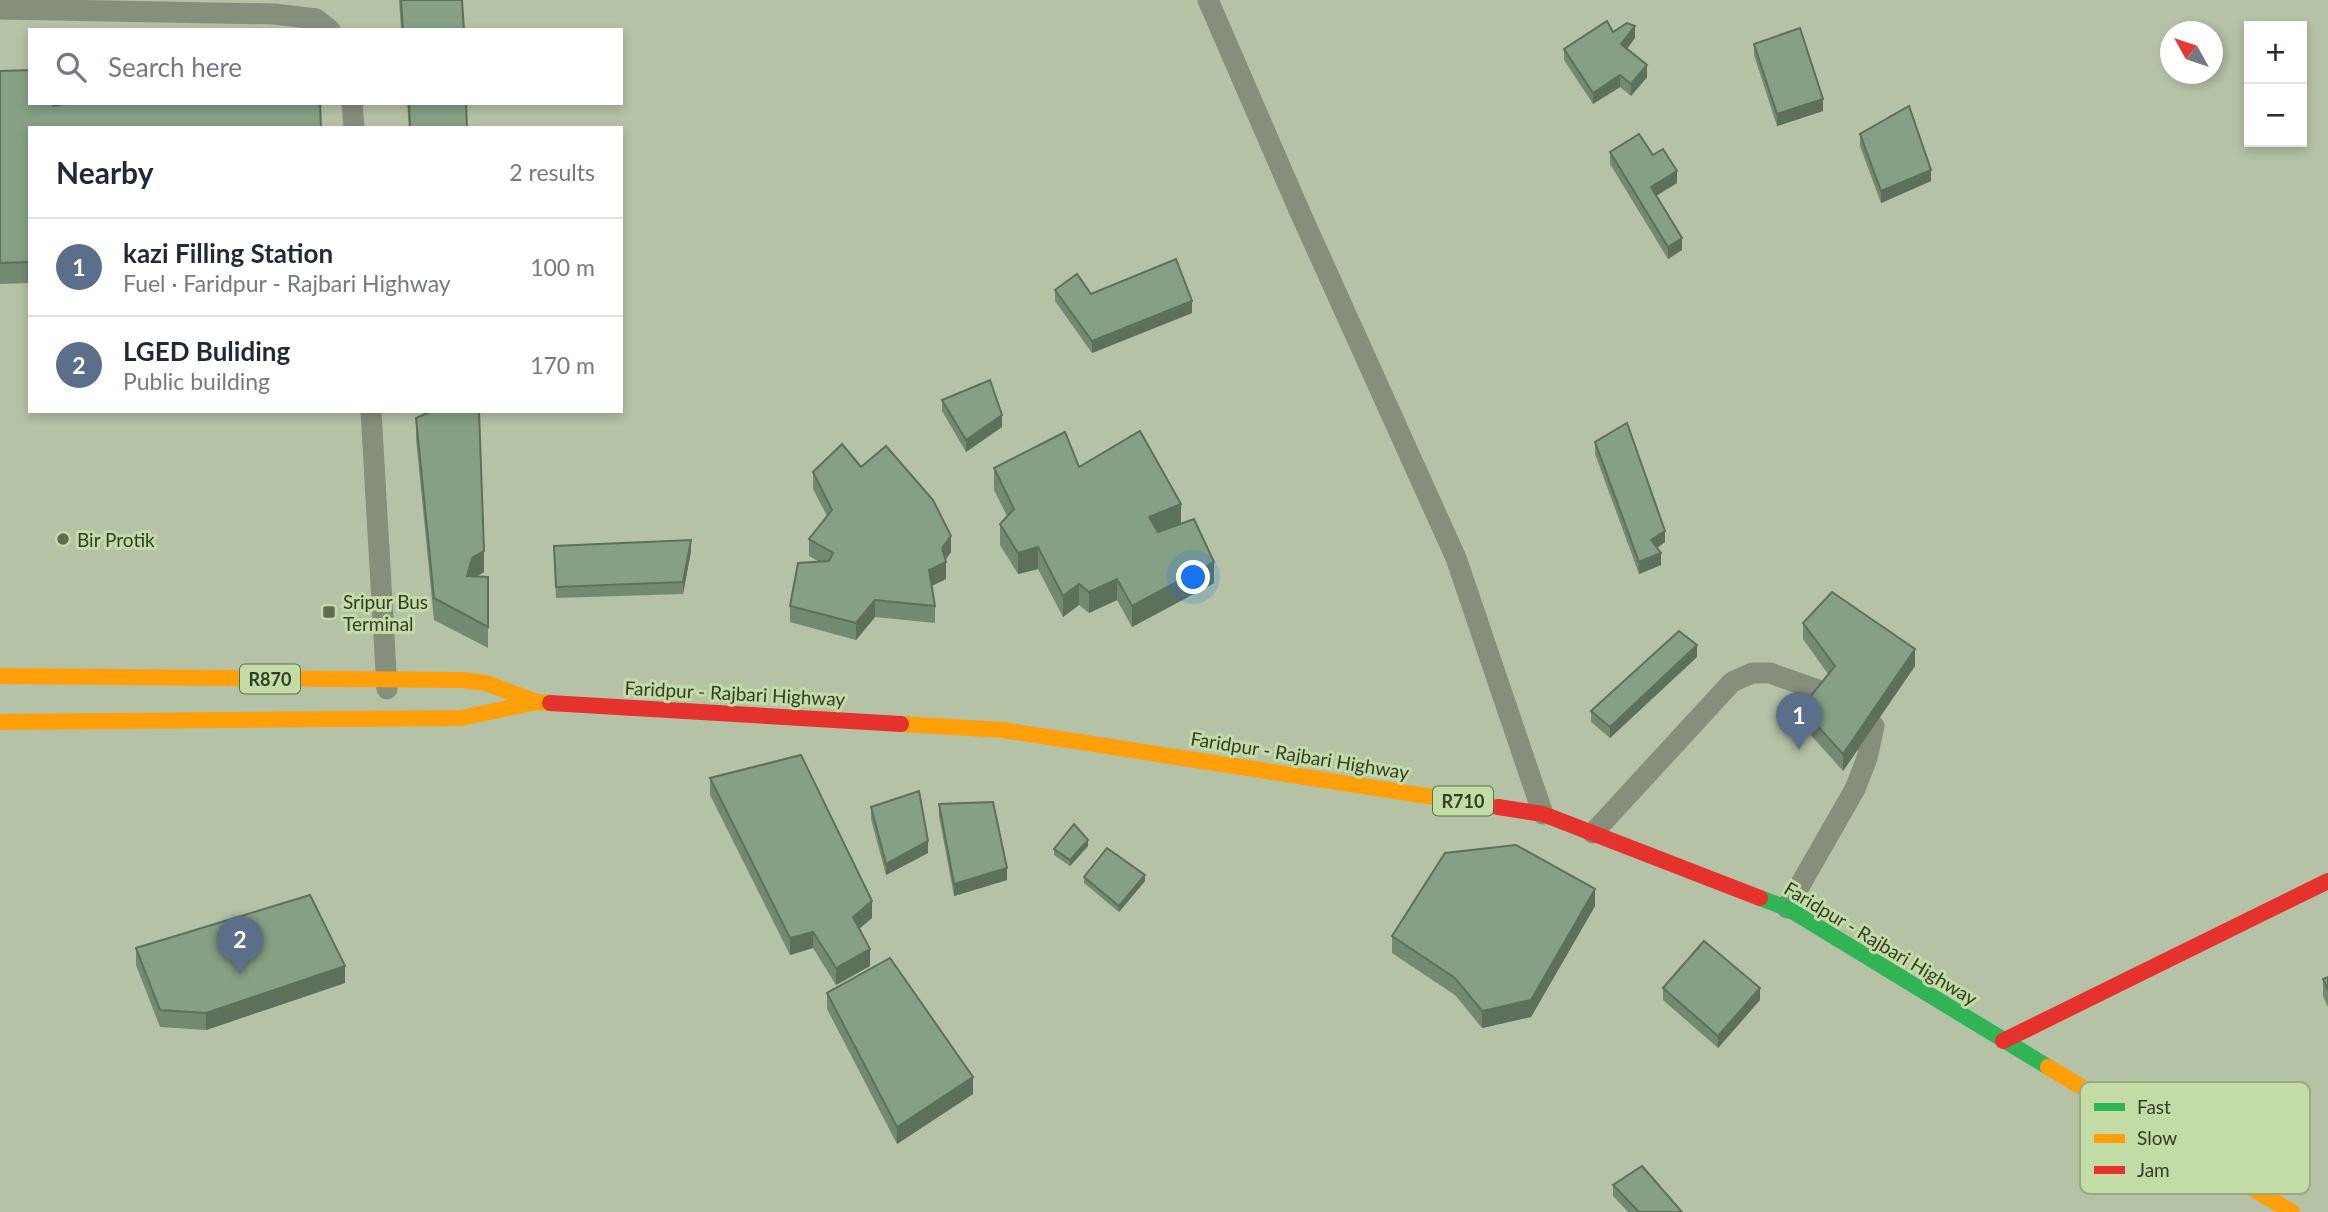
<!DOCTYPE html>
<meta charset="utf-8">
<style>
:root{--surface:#fff;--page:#f2f2f3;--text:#1f2937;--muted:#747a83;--line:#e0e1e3;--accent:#d93025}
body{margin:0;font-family:Lato,sans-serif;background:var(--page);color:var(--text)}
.controls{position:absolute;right:21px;top:21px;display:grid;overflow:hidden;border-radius:0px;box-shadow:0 4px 10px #0003}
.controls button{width:63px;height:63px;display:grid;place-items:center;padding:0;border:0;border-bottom:2px solid var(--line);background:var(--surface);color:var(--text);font:35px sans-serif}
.compass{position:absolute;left:2160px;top:21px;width:63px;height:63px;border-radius:50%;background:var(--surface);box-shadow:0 4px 10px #0003;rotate:310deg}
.you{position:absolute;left:1194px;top:578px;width:24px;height:24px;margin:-18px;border:5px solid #fff;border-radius:50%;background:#1a73e8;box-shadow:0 0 0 10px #1a73e833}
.badge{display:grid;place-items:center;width:46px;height:46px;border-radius:50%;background:var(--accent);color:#fff;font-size:23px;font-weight:700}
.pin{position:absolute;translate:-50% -58px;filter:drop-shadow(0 2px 4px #0008)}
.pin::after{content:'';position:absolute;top:37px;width:24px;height:21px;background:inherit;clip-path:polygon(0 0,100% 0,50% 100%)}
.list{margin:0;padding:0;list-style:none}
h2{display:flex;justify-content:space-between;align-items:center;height:91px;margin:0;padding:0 28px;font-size:30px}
h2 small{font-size:23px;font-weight:400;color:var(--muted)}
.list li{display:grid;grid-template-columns:46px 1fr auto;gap:21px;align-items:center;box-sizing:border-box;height:98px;padding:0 28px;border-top:2px solid var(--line)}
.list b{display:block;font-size:26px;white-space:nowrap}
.list p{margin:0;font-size:23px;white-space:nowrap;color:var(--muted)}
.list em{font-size:23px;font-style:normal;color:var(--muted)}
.icon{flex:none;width:38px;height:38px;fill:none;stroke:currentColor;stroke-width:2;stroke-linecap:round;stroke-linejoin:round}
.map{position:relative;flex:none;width:2328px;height:1212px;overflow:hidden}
.search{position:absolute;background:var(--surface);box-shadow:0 4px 10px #0003;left:28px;top:28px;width:595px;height:77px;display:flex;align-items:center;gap:18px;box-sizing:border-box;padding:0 24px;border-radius:0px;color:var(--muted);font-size:26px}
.panel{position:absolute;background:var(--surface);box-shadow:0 4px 10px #0003;left:28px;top:126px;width:595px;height:287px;border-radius:0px}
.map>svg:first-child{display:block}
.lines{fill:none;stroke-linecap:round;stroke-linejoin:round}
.lane{stroke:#868f7c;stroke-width:21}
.fast{stroke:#30b455;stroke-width:16}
.slow{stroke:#ff9f0a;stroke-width:16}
.jam{stroke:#e5322d;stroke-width:16}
.wall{fill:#728a72}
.shaded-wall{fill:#5d705c}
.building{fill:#85a084;stroke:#5d705c;stroke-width:2}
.poi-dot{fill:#606c53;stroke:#c3dca6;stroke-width:2.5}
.labels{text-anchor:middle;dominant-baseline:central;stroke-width:6;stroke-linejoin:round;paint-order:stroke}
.shield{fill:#c3dca6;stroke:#5e6d4d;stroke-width:2}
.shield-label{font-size:18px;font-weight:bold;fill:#333d27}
.poi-label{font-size:19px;fill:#333d27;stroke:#c3dca6;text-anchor:start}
.street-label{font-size:19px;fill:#333d27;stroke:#c3dca6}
.key{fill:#c3dca6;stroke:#98ac80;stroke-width:2}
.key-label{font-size:19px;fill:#333d27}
</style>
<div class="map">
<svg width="2328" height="1212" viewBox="0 0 2328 1212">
<rect width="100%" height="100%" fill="#b5c2a6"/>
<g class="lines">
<g class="lane">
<path d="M1208 0 1299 210 1456 558 1543 814"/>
<path d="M0 9 275 14 316 19 330 30"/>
<path d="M352 103 354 128"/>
<path d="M371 411 387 689"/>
<path d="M1593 833 1732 682 1752 673H1770L1826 693"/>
<path d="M1787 908 1855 789 1867 758 1874 726"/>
</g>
<path class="fast" d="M1760 898 1787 908 2048 1067"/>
<g class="slow">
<path d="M0 676 462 680 486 683 537 702 550 703"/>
<path d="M0 722 461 718 537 702"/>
<path d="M901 724 1003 730 1498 807"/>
<path d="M2048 1067 2292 1212"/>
</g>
<g class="jam">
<path d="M550 703 901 724"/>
<path d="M1498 807 1543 814 1760 898"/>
<path d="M2003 1041 2328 881"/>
</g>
</g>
<g class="wall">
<path d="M399 0H462L464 30H401Z"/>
<path d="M1613 32 1635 38 1627 49 1647 77 1631 96 1620 87 1593 104 1564 60V49Z"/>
<path d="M1754 44 1823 111 1777 126 1754 55Z"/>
<path d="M0 71 30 128V283L0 284Z"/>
<path d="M407 103H466L467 128H409Z"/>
<path d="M1860 134 1931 181 1881 203 1860 146Z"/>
<path d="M1610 152 1653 155 1677 183 1656 196 1682 250 1668 259 1610 164Z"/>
<path d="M1055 290 1091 294 1192 313 1092 353 1055 301Z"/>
<path d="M942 400 1002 427 966 452 942 411Z"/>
<path d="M432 412 484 572 477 576 488 577V648L434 620 416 439V418Z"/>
<path d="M1595 442 1665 542 1657 548 1661 565 1639 574 1595 454Z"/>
<path d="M861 467 951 552 945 560 946 579 932 586 935 606V623L875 617 856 640 790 622V606L818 561 809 556V539L827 516 813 489V472Z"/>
<path d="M1079 467 1181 524 1214 583 1132 627 1117 600 1089 613 1079 605 1063 617 1038 569 1018 574 1000 545V524L1007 516 994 490V468Z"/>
<path d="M554 546 691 551 683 594 556 598Z"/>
<path d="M1803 623 1915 666 1843 771 1801 724V708L1828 674 1803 639Z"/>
<path d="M1697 657 1610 738 1591 722V711Z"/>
<path d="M710 778 872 918 859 929 870 966 836 985 813 948 790 955 710 795Z"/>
<path d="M939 804 1007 880 954 896 939 816Z"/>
<path d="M871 807 928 853 886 875 871 819Z"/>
<path d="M1088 846 1070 866 1054 855V849Z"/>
<path d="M1084 877 1145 881 1119 912 1084 883Z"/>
<path d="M1595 906 1531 1017 1482 1028 1455 995 1392 953V936Z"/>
<path d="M136 948 345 983 206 1030 160 1027 136 965Z"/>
<path d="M2328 977V1007L2323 996V979Z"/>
<path d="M1663 988 1760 1000 1718 1048 1663 1000Z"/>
<path d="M827 993 973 1094 897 1144 827 1009Z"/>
<path d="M1613 1185 1682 1212H1628L1613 1196Z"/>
</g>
<g class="shaded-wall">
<path d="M1635 26V38L1621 56V44Z"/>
<path d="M1647 65V77L1631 96V84Z"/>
<path d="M1620 75V87L1593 104V93Z"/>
<path d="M1823 99V111L1777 126V114Z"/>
<path d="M1931 170V181L1881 203V191Z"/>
<path d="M1677 171V183L1651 199V187Z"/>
<path d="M1682 238V250L1668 259V247Z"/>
<path d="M1192 301V313L1092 353V341Z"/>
<path d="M1002 415V427L966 452V440Z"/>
<path d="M1181 504V526L1149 538V517Z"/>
<path d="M1665 531V542L1651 552V540Z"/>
<path d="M951 536V552L943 563 946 562V579L929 587V570L942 548Z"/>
<path d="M691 540V551L683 594V582Z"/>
<path d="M1038 547V569L1018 574V553Z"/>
<path d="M484 551V572L472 579 467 576 472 558Z"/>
<path d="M1661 553V565L1639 574V562Z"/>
<path d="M1214 562V583L1132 627V606Z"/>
<path d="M1117 579V600L1089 613V592Z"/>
<path d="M1079 584V605L1063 617V596Z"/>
<path d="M875 600V617L856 640V623Z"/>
<path d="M1697 645V657L1610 738V727Z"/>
<path d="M1915 649V666L1843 771V754Z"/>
<path d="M1088 840V846L1070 866V860Z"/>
<path d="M928 841V853L886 875V864Z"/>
<path d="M1007 868V880L954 896V884Z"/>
<path d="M1145 875V881L1119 912V906Z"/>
<path d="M1595 889V906L1531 1017 1482 1028V1011Z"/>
<path d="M872 901V918L853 934V917Z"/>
<path d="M813 932V948L790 955V938Z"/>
<path d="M870 949V966L836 985V968Z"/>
<path d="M345 966V983L206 1030V1013Z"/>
<path d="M1760 988V1000L1718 1048V1036Z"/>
<path d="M973 1077V1094L897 1144V1127Z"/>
</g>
<g class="building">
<path d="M401 0H462L464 30H403Z"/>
<path d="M1607 21 1613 32 1627 23 1635 26 1621 44 1647 65 1631 84 1620 75 1593 93 1564 49Z"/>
<path d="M1800 28 1823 99 1777 114 1754 44Z"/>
<path d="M30 70V103H52L53 106 72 103H320L321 128H30V262L0 263V71Z"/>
<path d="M409 103H466L467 128H410Z"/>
<path d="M1909 106 1931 170 1881 191 1860 134Z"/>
<path d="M1639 134 1653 155 1663 149 1677 171 1651 187 1682 238 1668 247 1610 152Z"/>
<path d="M1176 259 1192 301 1092 341 1055 290 1077 274 1091 294Z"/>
<path d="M990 380 1002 415 966 440 942 400Z"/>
<path d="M432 411H479L484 551 472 558 467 576 488 577V627L434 598 416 418Z"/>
<path d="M1627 423 1665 531 1651 540 1661 553 1639 562 1595 442Z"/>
<path d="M1140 431 1181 504 1149 517 1158 532 1194 519 1214 562 1132 606 1117 579 1089 592 1079 584 1063 596 1038 547 1018 553 1000 524 1014 509 994 468 1065 432 1079 467Z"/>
<path d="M842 444 861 467 886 446 933 500 951 536 942 548 946 562 929 570 935 606 875 600 856 623 790 606 798 563 829 561 833 553 809 539 832 510 813 472Z"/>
<path d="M691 540 683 582 556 587 554 546Z"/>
<path d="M1832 592 1915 649 1843 754 1801 708 1835 666 1803 623Z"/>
<path d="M1679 631 1697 645 1610 727 1591 711Z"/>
<path d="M801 755 872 901 853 917 870 949 836 968 813 932 790 938 710 778Z"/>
<path d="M919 791 928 841 886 864 871 807Z"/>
<path d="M993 802 1007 868 954 884 939 804Z"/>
<path d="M1074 824 1088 840 1070 860 1054 849Z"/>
<path d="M1516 845 1595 889 1531 1000 1482 1011 1455 978 1392 936 1445 853Z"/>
<path d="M1107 848 1145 875 1119 906 1084 877Z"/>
<path d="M310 895 345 966 206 1013 160 1010 136 948Z"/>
<path d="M1704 941 1760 988 1718 1036 1663 988Z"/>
<path d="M890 958 973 1077 897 1127 827 993Z"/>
<path d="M2328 977V990L2323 979Z"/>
<path d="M1642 1166 1682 1212H1639L1613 1185Z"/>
</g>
<g class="poi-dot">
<circle cx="63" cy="539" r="7"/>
<rect x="322" y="605" width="14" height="14" rx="3.5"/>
</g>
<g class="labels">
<g class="shield">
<rect x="240" y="664.5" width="60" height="29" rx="5"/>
<rect x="1433" y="786.5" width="60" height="29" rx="5"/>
</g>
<g class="shield-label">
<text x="270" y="679">R870</text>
<text x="1463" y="801">R710</text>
</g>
<g class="poi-label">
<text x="77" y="539">Bir Protik</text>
<text x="343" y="601">Sripur Bus<tspan x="343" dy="22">Terminal</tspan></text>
</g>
<g class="street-label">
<text transform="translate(735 693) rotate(3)">Faridpur - Rajbari Highway</text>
<text transform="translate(1300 755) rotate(9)">Faridpur - Rajbari Highway</text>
<text transform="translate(1881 943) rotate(31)">Faridpur - Rajbari Highway</text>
</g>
</g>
<rect x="2080" y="1082" width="230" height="112" rx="10" class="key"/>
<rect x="2094" y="1103" width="31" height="8" fill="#30b455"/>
<rect x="2094" y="1134" width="31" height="9" fill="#ff9f0a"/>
<rect x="2094" y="1166" width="31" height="8" fill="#e5322d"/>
<g class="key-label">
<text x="2137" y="1114">Fast</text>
<text x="2137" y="1145">Slow</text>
<text x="2137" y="1177">Jam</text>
</g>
</svg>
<div class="controls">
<button>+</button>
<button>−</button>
</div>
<svg class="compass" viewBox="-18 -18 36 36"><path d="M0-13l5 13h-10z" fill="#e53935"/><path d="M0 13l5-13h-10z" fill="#747a83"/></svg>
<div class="you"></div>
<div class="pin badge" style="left:1799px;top:750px;background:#5c6f8a">1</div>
<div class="pin badge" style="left:240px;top:974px;background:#5c6f8a">2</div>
<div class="search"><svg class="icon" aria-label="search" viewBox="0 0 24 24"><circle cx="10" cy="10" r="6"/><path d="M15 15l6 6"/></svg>Search here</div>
<section class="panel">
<h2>Nearby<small>2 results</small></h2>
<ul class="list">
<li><span class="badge" style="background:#5c6f8a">1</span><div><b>kazi Filling Station</b><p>Fuel · Faridpur - Rajbari Highway</p></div><em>100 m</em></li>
<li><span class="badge" style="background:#5c6f8a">2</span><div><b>LGED Buliding</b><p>Public building</p></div><em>170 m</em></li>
</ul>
</section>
</div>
